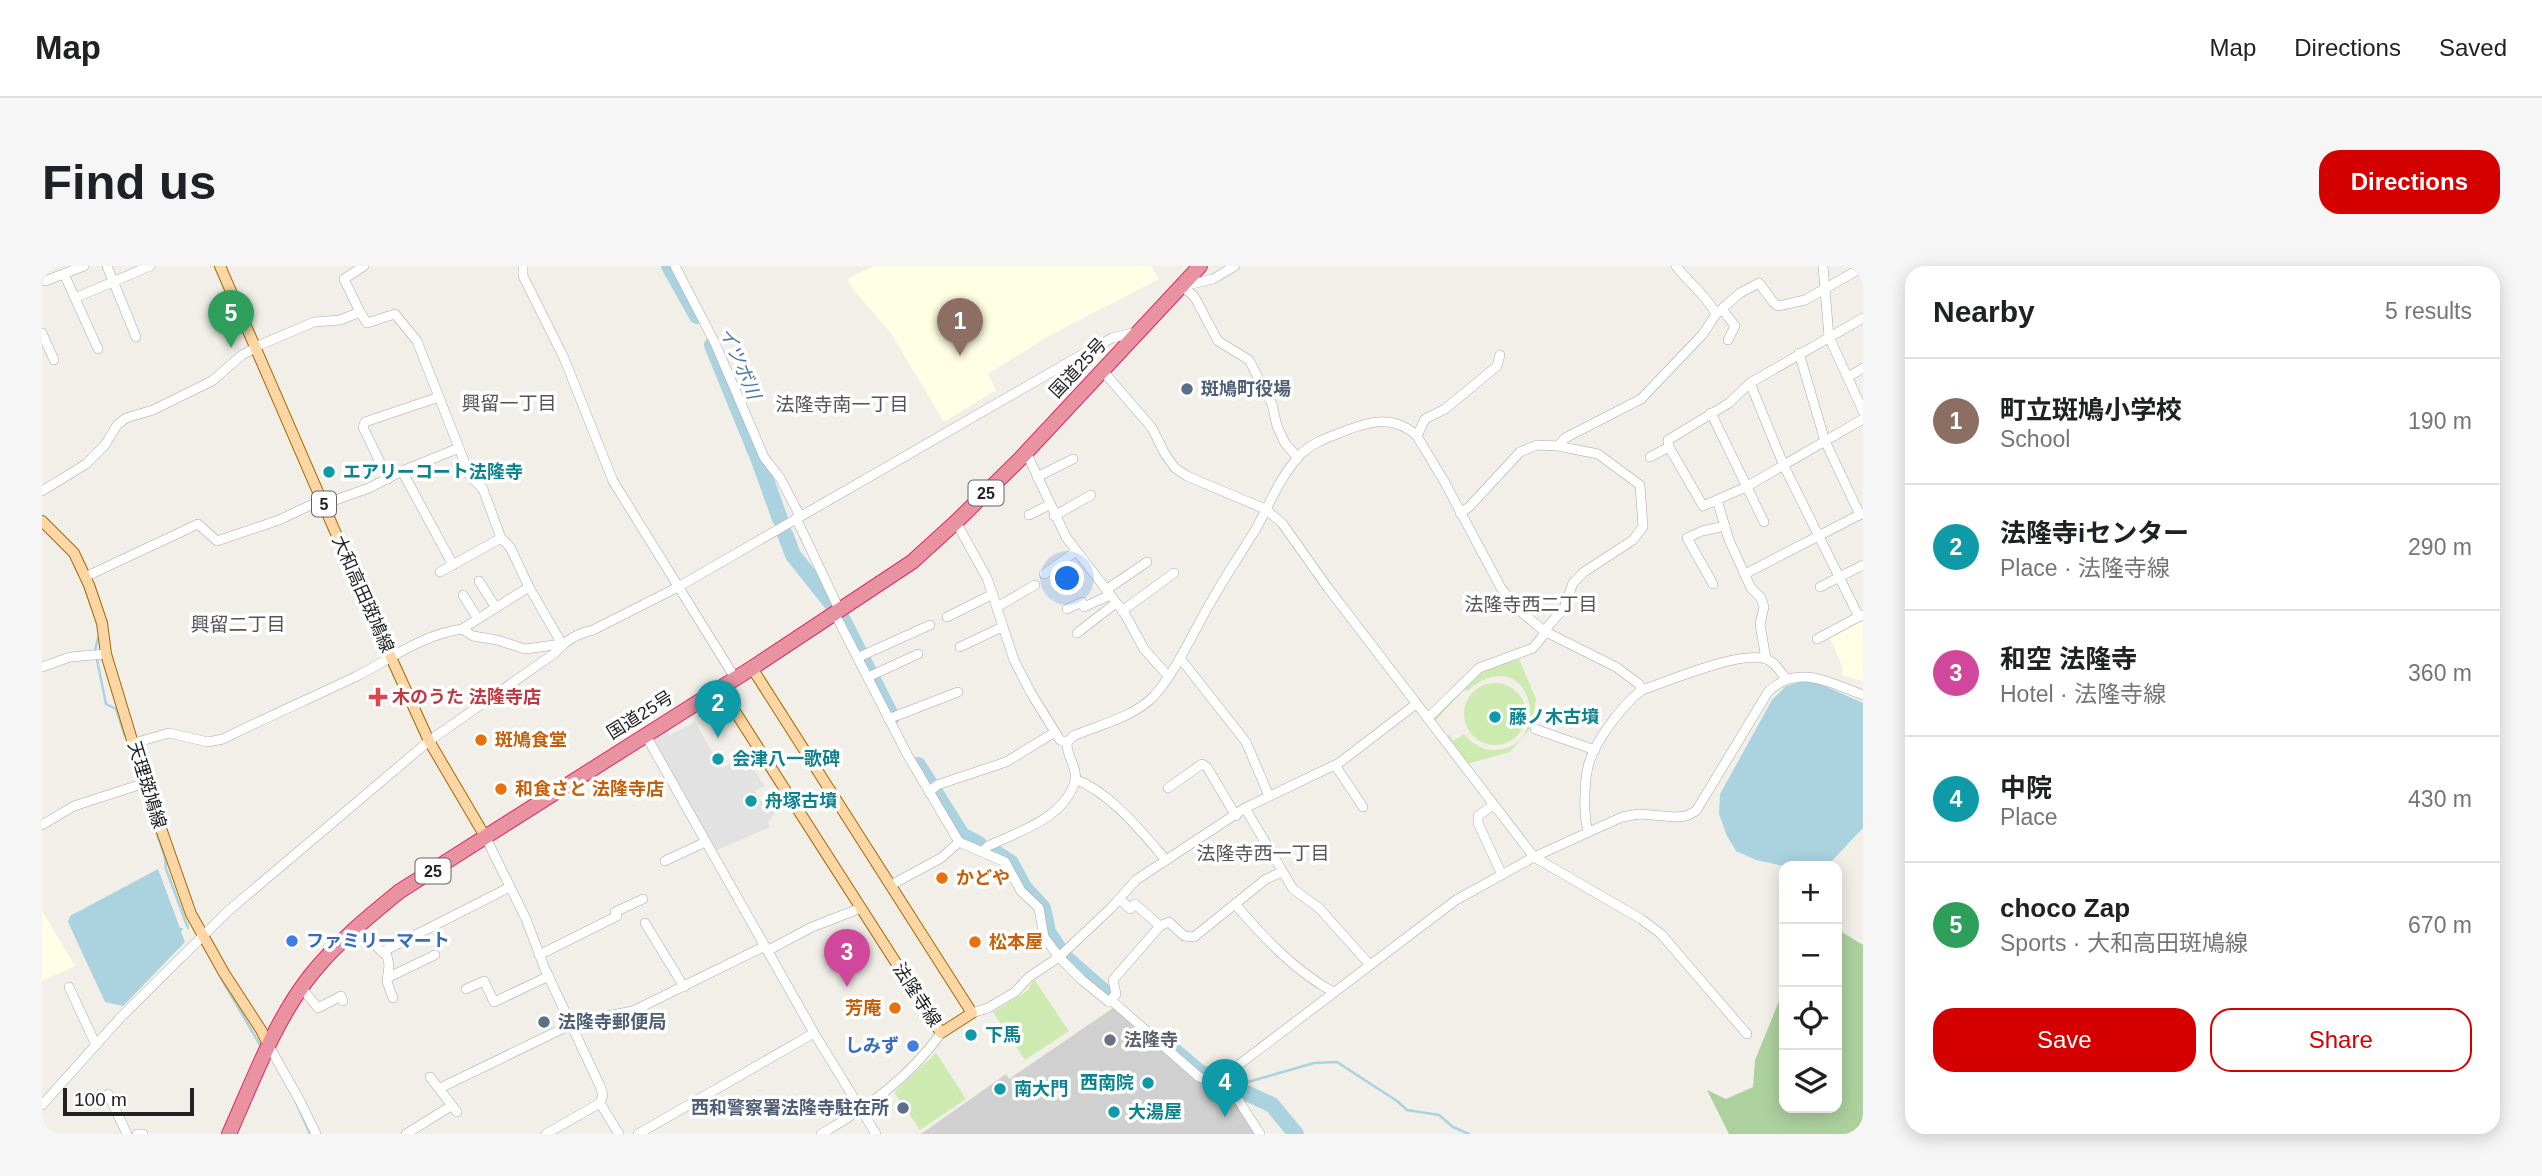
<!DOCTYPE html>
<meta charset="utf-8">
<style>
:root{--surface:#fff;--page:#f6f6f6;--text:#202124;--muted:#757577;--line:#e0e0e0;--accent:#d40000}
body{margin:0;font-family:Arial,"Noto Sans JP",sans-serif;background:var(--page);color:var(--text)}
.controls{position:absolute;right:21px;bottom:21px;display:grid;overflow:hidden;border-radius:14px;box-shadow:0 4px 18px #0003}
.controls button{width:63px;height:63px;display:grid;place-items:center;padding:0;border:0;border-bottom:2px solid var(--line);background:var(--surface);color:var(--text);font:35px sans-serif}
.scale{position:absolute;left:21px;bottom:18px;width:131px;box-sizing:border-box;padding-left:7px;border:4px solid #222;border-top:0;font-size:19px;line-height:24px;white-space:nowrap;color:#222;-webkit-text-stroke:5px #fff;paint-order:stroke}
.you{position:absolute;left:1026px;top:313px;width:24px;height:24px;margin:-18px;border:5px solid #fff;border-radius:50%;background:#1a73e8;box-shadow:0 0 0 10px #1a73e833}
.badge{display:grid;place-items:center;width:46px;height:46px;border-radius:50%;background:var(--accent);color:#fff;font-size:23px;font-weight:700}
.pin{position:absolute;translate:-50% -58px;filter:drop-shadow(0 2px 4px #0008)}
.pin::after{content:'';position:absolute;top:37px;width:24px;height:21px;background:inherit;clip-path:polygon(0 0,100% 0,50% 100%)}
.list{margin:0;padding:0;list-style:none}
h2{display:flex;justify-content:space-between;align-items:center;height:91px;margin:0;padding:0 28px;font-size:30px}
h2 small{font-size:23px;font-weight:400;color:var(--muted)}
.list li{display:grid;grid-template-columns:46px 1fr auto;gap:21px;align-items:center;box-sizing:border-box;height:126px;padding:0 28px;border-top:2px solid var(--line)}
.list b{display:block;font-size:26px;white-space:nowrap}
.list p{margin:0;font-size:23px;white-space:nowrap;color:var(--muted)}
.list em{font-size:23px;font-style:normal;color:var(--muted)}
.actions{display:flex;gap:14px;padding:21px 28px}
.actions a{flex:1;padding:16px 0;border:2px solid var(--accent);border-radius:21px;text-align:center;font-size:24px;color:var(--accent)}
.actions .main{background:var(--accent);color:#fff}
.icon{flex:none;width:38px;height:38px;fill:none;stroke:currentColor;stroke-width:2;stroke-linecap:round;stroke-linejoin:round}
.map{position:relative;flex:none;width:1821px;height:868px;overflow:hidden;border-radius:21px}
header{display:flex;align-items:center;gap:42px;box-sizing:border-box;height:98px;padding:0 35px;background:var(--surface);border-bottom:2px solid var(--line)}
header strong{font-size:33px}
nav{display:flex;gap:38px;margin-inline-start:auto;font-size:24px}
.intro{display:flex;align-items:center;justify-content:space-between;box-sizing:border-box;height:168px;padding:0 42px}
h1{margin:0;font-size:49px}
.button{padding:18px 32px;border-radius:21px;background:var(--accent);color:#fff;font-size:24px;font-weight:700}
main{display:flex;gap:42px;padding:0 42px}
aside{flex:1;background:var(--surface);border-radius:21px;box-shadow:0 4px 18px #0003}
.map>svg:first-child{display:block}
.education{fill:#ffffe5}
.religious{fill:#d0d0d0}
.grass{fill:#cdebb0}
.forest{fill:#add19e}
.parking{fill:#e2e2e2}
.water{fill:#aad3df}
.lines{fill:none;stroke-linecap:round;stroke-linejoin:round}
.stream{stroke:#aad3df;stroke-width:2.5}
.river{stroke:#aad3df;stroke-width:16}
.minor-casing{stroke:#a9a9a9;stroke-width:10}
.major-casing{stroke:#a06b00;stroke-width:12}
.highway-casing{stroke:#dc2a67;stroke-width:16}
.minor{stroke:#fff;stroke-width:9}
.major{stroke:#fcd6a4;stroke-width:10}
.highway{stroke:#e892a2;stroke-width:14}
.service-dot{fill:#5c6f8a;stroke:#fff;stroke-width:2.5}
.culture-dot{fill:#0f9aa8;stroke:#fff;stroke-width:2.5}
.health-dot{fill:#e0444e;stroke:#fff;stroke-width:2.5}
.food-dot{fill:#e8710a;stroke:#fff;stroke-width:2.5}
.shop-dot{fill:#3f7fe0;stroke:#fff;stroke-width:2.5}
.worship-dot{fill:#6b7280;stroke:#fff;stroke-width:2.5}
.labels{text-anchor:middle;dominant-baseline:central;stroke-width:7;stroke-linejoin:round;paint-order:stroke}
.shield{fill:#fff;stroke:#646464;stroke-width:2}
.shield-label{font-size:16px;font-weight:bold;fill:#222}
.street-label{font-size:18px;fill:#222;stroke:#fff}
.service-label{font-size:18px;font-weight:bold;fill:#4e5e75;stroke:#fff;text-anchor:start}
.culture-label{font-size:18px;font-weight:bold;fill:#0d838f;stroke:#fff;text-anchor:start}
.health-label{font-size:18px;font-weight:bold;fill:#be3a42;stroke:#fff;text-anchor:start}
.food-label{font-size:18px;font-weight:bold;fill:#c56008;stroke:#fff;text-anchor:start}
.shop-label{font-size:18px;font-weight:bold;fill:#366cbe;stroke:#fff;text-anchor:start}
.worship-label{font-size:18px;font-weight:bold;fill:#5b616d;stroke:#fff;text-anchor:start}
.water-label{font-size:19px;font-style:italic;fill:#4a7aab;stroke:#fff}
.neighbourhood-label{font-size:19px;fill:#555;stroke:#fff}
</style>
<header>
<strong>Map</strong>
<nav><a>Map</a><a>Directions</a><a>Saved</a></nav>
</header>
<div class="intro"><h1>Find us</h1><a class="button">Directions</a></div>
<main>
<div class="map">
<svg width="1821" height="868" viewBox="0 0 1821 868">
<rect width="100%" height="100%" fill="#f2efe9"/>
<g class="education">
<path d="M832 0H1109L1117 13 1005 71 946 108 954 124 902 156 849 67 814 27 805 13Z"/>
<path d="M1821 353V415L1800 409 1801 402 1787 370Z"/>
<path d="M0 645 33 700 0 715Z"/>
</g>
<path class="religious" d="M1074 740 1161 818 1164 817 1182 821 1191 828 1215 868H879L964 808 967 813Z"/>
<g class="grass">
<path d="M1477 393 1494 433 1490 460 1468 486 1425 498 1405 470 1407 469 1411 475 1422 468C1431 478 1441 485 1455 484 1513 479 1489 371 1425 425L1422 424 1393 455 1391 453 1439 406Z"/>
<circle cx="1453" cy="448" r="31"/>
<path d="M992 713 1027 765 983 794 951 746 985 725Z"/>
<path d="M894 787 924 833 878 864 852 826Z"/>
</g>
<path class="forest" d="M1795 663 1821 679V868H1687L1665 824 1684 833 1711 821 1713 794 1742 723V842H1795Z"/>
<path class="parking" d="M653 456 680 502 702 490 723 520 713 525 719 535 722 534 724 538 731 534 736 543 726 556 728 561 673 585 610 472 624 465 628 469Z"/>
<g class="water">
<path d="M1761 415 1774 416 1821 437V562L1785 600H1742L1714 594 1694 585 1685 570 1677 548 1678 528 1730 434 1744 420Z"/>
<path d="M116 603 138 662H141L139 666 143 676 81 740 63 736 26 656 28 650Z"/>
</g>
<g class="lines">
<g class="stream">
<path d="M56 372 53 384 64 438 74 443 83 470"/>
<path d="M98 520 123 591 124 603 146 662"/>
<path d="M179 712 218 779"/>
<path d="M1188 817 1206 816 1272 797 1295 796 1355 835 1365 844 1397 849 1411 861 1427 868"/>
<path d="M254 836 268 868"/>
</g>
<g class="river">
<path d="M627 0 655 50"/>
<path d="M670 79 718 197 738 253"/>
<path d="M743 268 751 289 790 338"/>
<path d="M799 350 850 451"/>
<path d="M876 499 920 569 937 578"/>
<path d="M951 585 969 597 982 621 1001 642 1006 666 1016 681"/>
<path d="M1025 693 1066 729"/>
<path d="M1134 786 1156 805 1169 811"/>
<path d="M1183 817 1230 839 1254 868"/>
</g>
<defs>
<g id="minor">
<path d="M65 0 94 71"/>
<path d="M481 0V10L522 92 571 215 693 412"/>
<path d="M633 0 673 77 722 191 738 212 758 250"/>
<path d="M1634 0C1646 16 1665 30 1674 48"/>
<path d="M1781 0 1787 71 1821 145"/>
<path d="M22 8 56 83"/>
<path d="M0 13 3 15 42 0"/>
<path d="M1139 20 1152 30 1176 75 1207 94 1230 138 1235 160 1243 177 1256 192"/>
<path d="M1141 20 1171 13 1193 0"/>
<path d="M33 32 108 0"/>
<path d="M1680 43 1693 60 1686 74"/>
<path d="M318 46 302 13 322 0"/>
<path d="M1821 52 1708 117 1687 137 1626 174 1627 181 1661 240 1704 221 1821 153"/>
<path d="M0 67 12 94"/>
<path d="M1757 87 1783 175 1818 249"/>
<path d="M1061 105 1110 162 1123 188 1133 202 1145 210 1223 243 1240 257 1286 322 1492 591 1599 653 1619 668 1705 768"/>
<path d="M1806 111 1821 102"/>
<path d="M1708 117 1742 200 1817 351"/>
<path d="M1669 147 1722 256"/>
<path d="M1375 170 1383 153 1403 143 1455 100 1458 89"/>
<path d="M1516 180 1523 172 1599 133 1661 68 1674 48 1698 27 1717 17 1731 36 1736 40 1763 34 1821 1"/>
<path d="M984 186 1024 271 1083 348 1102 383 1126 410"/>
<path d="M1608 191 1627 181"/>
<path d="M360 205 411 299"/>
<path d="M995 211 1031 193"/>
<path d="M346 213 321 161 323 156 397 131"/>
<path d="M0 225 44 198 63 179 75 159 84 152 111 144 170 115 200 89 213 82"/>
<path d="M1675 234 1687 274 1709 322 1719 332 1722 341 1718 358 1724 393"/>
<path d="M1418 247 1427 241 1478 186 1495 179 1516 180 1556 188 1598 219 1601 261 1591 274 1542 306 1531 317 1522 342 1502 365"/>
<path d="M987 249 1007 239"/>
<path d="M1012 250 1049 229"/>
<path d="M754 252 797 343"/>
<path d="M914 256 945 312 972 394 989 427 1018 474 1025 477"/>
<path d="M398 306 459 272"/>
<path d="M1002 308 1033 286"/>
<path d="M1703 308 1821 247"/>
<path d="M43 311 156 258 175 275 237 254 271 238H282L327 222 360 205 417 182"/>
<path d="M437 315 454 342"/>
<path d="M1671 318 1645 272 1660 265 1683 260"/>
<path d="M1778 321 1821 299"/>
<path d="M1064 324 1105 296"/>
<path d="M421 329 436 353"/>
<path d="M955 341 993 319"/>
<path d="M1025 343 1040 336 1042 341 1068 329"/>
<path d="M1080 345 1132 307"/>
<path d="M794 350 865 488 917 576 963 596 979 625 997 642 1002 671 1017 691 1040 714 1067 736 1074 728 1071 714 1118 660 1127 656 1142 670 1152 671 1224 613 1240 606"/>
<path d="M905 351 951 328"/>
<path d="M420 363 487 321"/>
<path d="M1035 367 1074 337"/>
<path d="M1775 373 1820 349"/>
<path d="M918 381 960 361"/>
<path d="M817 391 888 359"/>
<path d="M1138 392 1204 476 1227 530"/>
<path d="M0 401 28 391 64 388"/>
<path d="M826 411 876 388"/>
<path d="M1386 452 1437 402 1491 382 1504 366"/>
<path d="M846 453 916 426"/>
<path d="M1493 463 1553 484"/>
<path d="M603 468 772 767 834 868"/>
<path d="M92 477 127 467 166 476 181 473C225 451 269 432 313 411 349 393 379 369 420 363L431 370 455 374 483 383 520 378 487 321 468 281 459 272 441 223 428 210 375 75 353 48 325 57 318 46 298 54 272 56 213 81"/>
<path d="M1025 477 1031 470C1057 459 1092 451 1112 430 1135 404 1152 364 1170 334 1184 309 1200 286 1215 261 1228 237 1239 209 1259 188 1269 178 1282 173 1295 168 1322 157 1350 146 1375 170L1402 215 1459 322 1477 344 1502 365 1574 401 1597 418 1600 424"/>
<path d="M1293 499 1321 541"/>
<path d="M1033 513C1069 527 1099 565 1124 594"/>
<path d="M1126 522 1160 498 1165 501 1194 550"/>
<path d="M887 526 895 519 964 496 1013 466"/>
<path d="M1451 539 1436 550V557L1460 609"/>
<path d="M1203 542 1251 623 1277 642 1328 699"/>
<path d="M0 559 32 540 103 517"/>
<path d="M1546 565C1541 549 1542 510 1548 494 1555 473 1582 437 1600 424 1627 415 1698 384 1724 393 1733 396 1738 405 1743 412"/>
<path d="M444 572 484 653 503 703 558 820 561 829 558 837 577 868"/>
<path d="M941 585 946 580C976 566 1023 552 1033 515 1036 501 1024 490 1025 477"/>
<path d="M623 595 663 576"/>
<path d="M849 619 899 592 917 576"/>
<path d="M1078 633 1088 643 1093 638 1118 660"/>
<path d="M1193 638C1222 672 1252 704 1291 726"/>
<path d="M603 657 642 721"/>
<path d="M314 662 345 690 347 699 345 716 351 732"/>
<path d="M725 685 770 661 819 642"/>
<path d="M340 686 468 621"/>
<path d="M497 689 575 650 573 646 601 633"/>
<path d="M345 712 393 689"/>
<path d="M27 721 54 779"/>
<path d="M260 722 276 742 299 730 301 735"/>
<path d="M424 723 442 715 452 736 507 710"/>
<path d="M1069 734 1157 811 1188 821 1218 868"/>
<path d="M930 747 946 742 973 726 987 711 1017 691 1069 642 1094 614 1203 542 1297 497 1374 438"/>
<path d="M227 780 258 835 274 868"/>
<path d="M388 811 415 846"/>
<path d="M1174 816 1414 634 1492 591 1580 551 1597 548 1633 551 1644 550 1654 545 1726 426C1755 397 1789 417 1821 429"/>
<path d="M398 822 522 762 560 751 591 745 723 680"/>
<path d="M66 828 85 868"/>
<path d="M0 839 79 751 185 646 387 475 513 387C523 375 536 367 551 364L636 321 1053 81 1070 72 1095 66"/>
<path d="M95 868H101"/>
<path d="M364 868 409 840"/>
<path d="M504 868 558 837"/>
<path d="M596 868 772 767"/>
<path d="M779 868C826 841 868 811 899 767"/>
</g>
<g id="major">
<path d="M178 0 318 323 387 475 444 572"/>
<path d="M0 255 32 287 47 319 60 357 64 388 103 517 149 648 182 707 219 764 227 780"/>
<path d="M678 422 899 767 930 747 710 402"/>
</g>
<path id="highway" d="M187 868C211 815 232 756 268 710 294 677 326 651 358 625L710 402 870 296 914 256 978 193 1158 0"/>
</defs>
<use href="#minor" class="minor-casing"/>
<use href="#major" class="major-casing"/>
<use href="#highway" class="highway-casing"/>
<use href="#minor" class="minor"/>
<use href="#major" class="major"/>
<use href="#highway" class="highway"/>
</g>
<g class="service-dot">
<circle cx="1145" cy="123" r="7"/>
<circle cx="502" cy="756" r="7"/>
<circle cx="861" cy="842" r="7"/>
</g>
<g class="culture-dot">
<circle cx="287" cy="206" r="7"/>
<circle cx="1453" cy="451" r="7"/>
<circle cx="676" cy="493" r="7"/>
<circle cx="709" cy="535" r="7"/>
<circle cx="929" cy="769" r="7"/>
<circle cx="1106" cy="817" r="7"/>
<circle cx="958" cy="823" r="7"/>
<circle cx="1072" cy="846" r="7"/>
</g>
<path class="health-dot" d="M332.5 420.5h7v7h7v7h-7v7h-7v-7h-7v-7h7z"/>
<g class="food-dot">
<circle cx="439" cy="474" r="7"/>
<circle cx="459" cy="523" r="7"/>
<circle cx="900" cy="612" r="7"/>
<circle cx="933" cy="676" r="7"/>
<circle cx="853" cy="742" r="7"/>
</g>
<g class="shop-dot">
<circle cx="250" cy="675" r="7"/>
<circle cx="871" cy="780" r="7"/>
</g>
<circle class="worship-dot" cx="1068" cy="774" r="7"/>
<g class="labels">
<g class="shield">
<rect x="926.5" y="214.5" width="35" height="25" rx="5"/>
<rect x="270" y="225.5" width="24" height="25" rx="5"/>
<rect x="373.5" y="592.5" width="35" height="25" rx="5"/>
</g>
<g class="shield-label">
<text x="944" y="227">25</text>
<text x="282" y="238">5</text>
<text x="391" y="605">25</text>
</g>
<g class="street-label">
<text transform="translate(1036 102) rotate(-47)">国道25号</text>
<text transform="translate(321 328) rotate(66)">大和高田斑鳩線</text>
<text transform="translate(598 449) rotate(-32)">国道25号</text>
<text transform="translate(105 519) rotate(73)">天理斑鳩線</text>
<text transform="translate(875 729) rotate(57)">法隆寺線</text>
</g>
<g class="service-label">
<text x="1159" y="123">斑鳩町役場</text>
<text x="516" y="756">法隆寺郵便局</text>
<text x="847" y="842" text-anchor="end">西和警察署法隆寺駐在所</text>
</g>
<g class="culture-label">
<text x="301" y="206">エアリーコート法隆寺</text>
<text x="1467" y="451">藤ノ木古墳</text>
<text x="690" y="493">会津八一歌碑</text>
<text x="723" y="535">舟塚古墳</text>
<text x="943" y="769">下馬</text>
<text x="1092" y="817" text-anchor="end">西南院</text>
<text x="972" y="823">南大門</text>
<text x="1086" y="846">大湯屋</text>
</g>
<g class="health-label">
<text x="350" y="431">木のうた 法隆寺店</text>
</g>
<g class="food-label">
<text x="453" y="474">斑鳩食堂</text>
<text x="473" y="523">和食さと 法隆寺店</text>
<text x="914" y="612">かどや</text>
<text x="947" y="676">松本屋</text>
<text x="839" y="742" text-anchor="end">芳庵</text>
</g>
<g class="shop-label">
<text x="264" y="675">ファミリーマート</text>
<text x="857" y="780" text-anchor="end">しみず</text>
</g>
<g class="worship-label">
<text x="1082" y="774">法隆寺</text>
</g>
<g class="water-label">
<text transform="translate(698 97) rotate(67)">イツボ川</text>
</g>
<g class="neighbourhood-label">
<text x="467" y="137">興留一丁目</text>
<text x="800" y="138">法隆寺南一丁目</text>
<text x="1489" y="338">法隆寺西二丁目</text>
<text x="196" y="358">興留二丁目</text>
<text x="1221" y="587">法隆寺西一丁目</text>
</g>
</g>
</svg>
<div class="controls">
<button>+</button>
<button>−</button>
<button><svg class="icon" aria-label="locate" viewBox="0 0 24 24"><circle cx="12" cy="12" r="6"/><path d="M12 2v4M12 18v4M2 12h4M18 12h4"/></svg></button>
<button><svg class="icon" aria-label="layers" viewBox="0 0 24 24"><path d="M12 4l9 5-9 5-9-5zM3 14l9 5 9-5"/></svg></button>
</div>
<div class="scale">100 m</div>
<div class="you"></div>
<div class="pin badge" style="left:918px;top:90px;background:#8d6e63">1</div>
<div class="pin badge" style="left:676px;top:472px;background:#0f9aa8">2</div>
<div class="pin badge" style="left:805px;top:721px;background:#d1479c">3</div>
<div class="pin badge" style="left:1183px;top:851px;background:#0f9aa8">4</div>
<div class="pin badge" style="left:189px;top:82px;background:#2e9e5b">5</div>
</div>
<aside>
<h2>Nearby<small>5 results</small></h2>
<ul class="list">
<li><span class="badge" style="background:#8d6e63">1</span><div><b>町立斑鳩小学校</b><p>School</p></div><em>190 m</em></li>
<li><span class="badge" style="background:#0f9aa8">2</span><div><b>法隆寺iセンター</b><p>Place · 法隆寺線</p></div><em>290 m</em></li>
<li><span class="badge" style="background:#d1479c">3</span><div><b>和空 法隆寺</b><p>Hotel · 法隆寺線</p></div><em>360 m</em></li>
<li><span class="badge" style="background:#0f9aa8">4</span><div><b>中院</b><p>Place</p></div><em>430 m</em></li>
<li><span class="badge" style="background:#2e9e5b">5</span><div><b>choco Zap</b><p>Sports · 大和高田斑鳩線</p></div><em>670 m</em></li>
</ul>
<div class="actions"><a class="main">Save</a><a>Share</a></div>
</aside>
</main>
